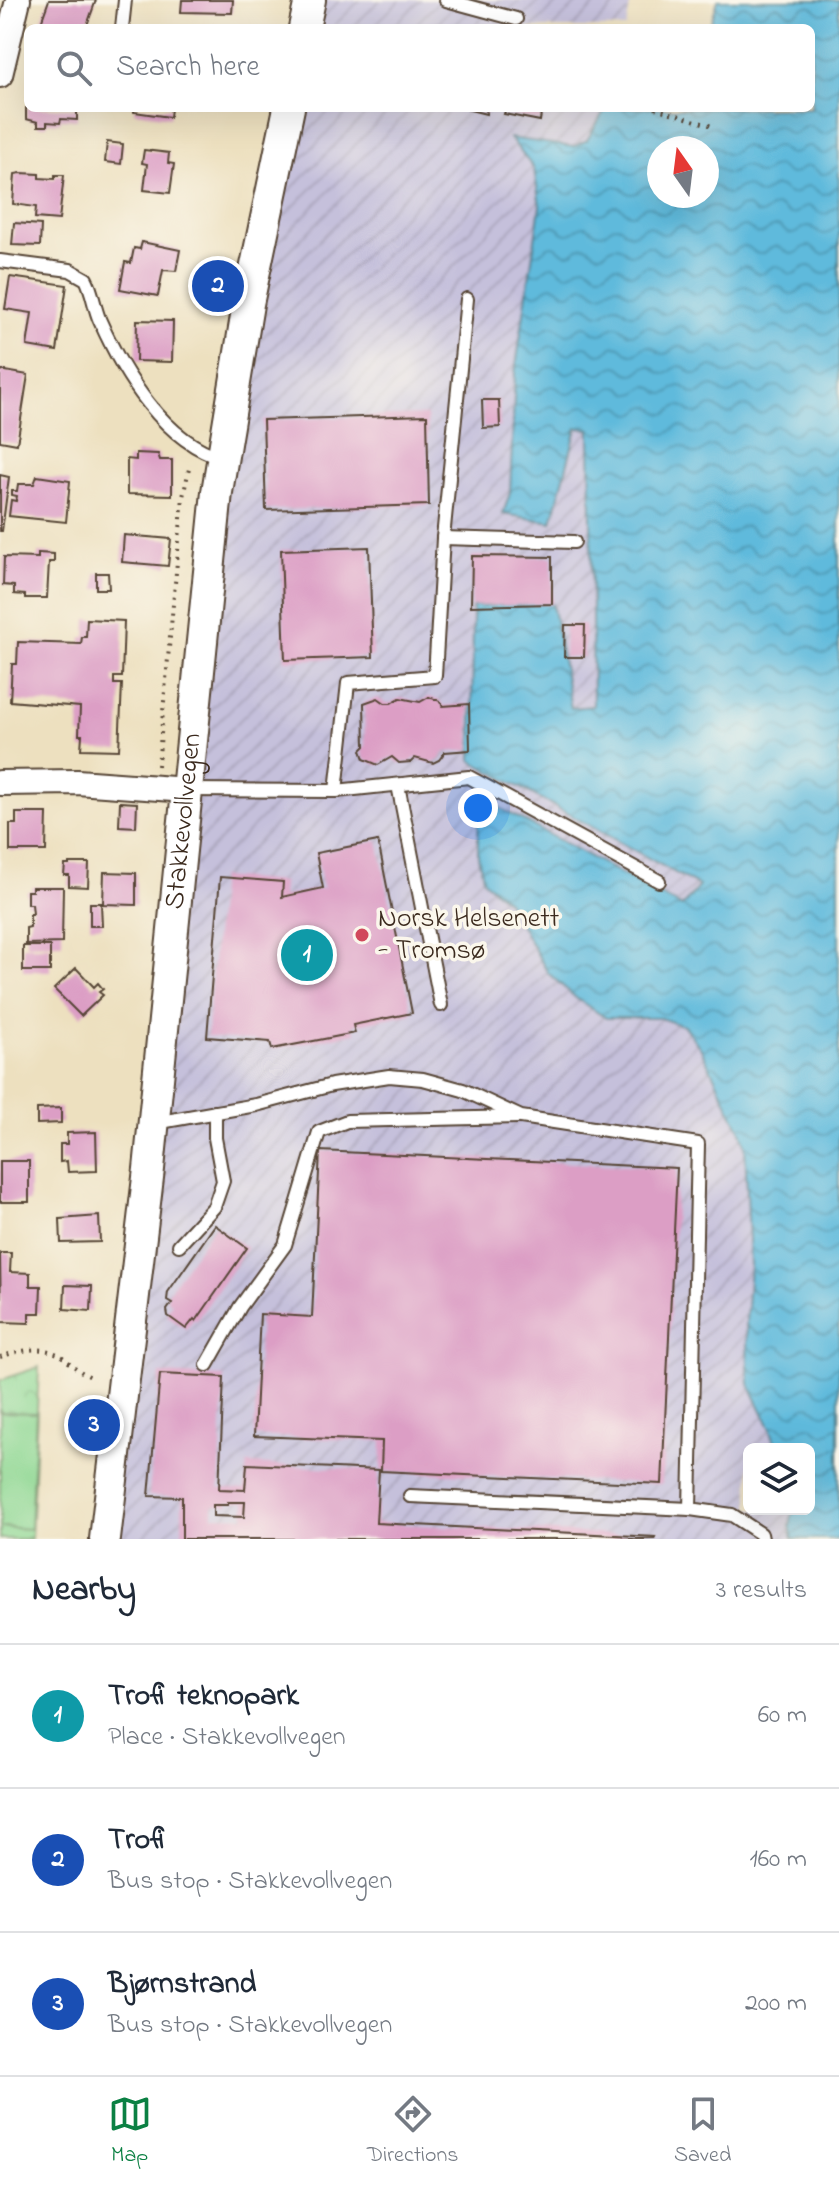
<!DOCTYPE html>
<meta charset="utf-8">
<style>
:root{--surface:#fff;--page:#f2f2f3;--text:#1f2937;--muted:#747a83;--line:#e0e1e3;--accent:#0b8043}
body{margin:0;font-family:"Indie Flower",sans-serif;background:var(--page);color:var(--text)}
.controls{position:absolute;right:24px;bottom:24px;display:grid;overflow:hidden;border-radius:12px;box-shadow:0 8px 32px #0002}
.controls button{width:72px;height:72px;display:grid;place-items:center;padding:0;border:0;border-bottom:2px solid var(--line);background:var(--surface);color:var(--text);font:40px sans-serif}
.compass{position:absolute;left:647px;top:136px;width:72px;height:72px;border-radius:50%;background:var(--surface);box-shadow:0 8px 32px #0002;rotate:346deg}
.you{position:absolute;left:478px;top:808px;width:28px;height:28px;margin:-20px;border:6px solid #fff;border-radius:50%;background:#1a73e8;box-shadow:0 0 0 12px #1a73e833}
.badge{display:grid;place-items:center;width:52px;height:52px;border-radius:50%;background:var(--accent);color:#fff;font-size:26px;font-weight:700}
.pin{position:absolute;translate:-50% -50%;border:4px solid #fff;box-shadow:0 2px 8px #0006}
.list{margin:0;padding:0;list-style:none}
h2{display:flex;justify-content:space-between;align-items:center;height:104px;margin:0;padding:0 32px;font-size:34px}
h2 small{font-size:26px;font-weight:400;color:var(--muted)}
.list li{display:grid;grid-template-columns:52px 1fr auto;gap:24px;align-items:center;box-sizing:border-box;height:144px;padding:0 32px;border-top:2px solid var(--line)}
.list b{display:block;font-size:30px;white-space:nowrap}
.list p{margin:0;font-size:26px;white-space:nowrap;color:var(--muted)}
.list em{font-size:26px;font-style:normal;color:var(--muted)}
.icon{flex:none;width:44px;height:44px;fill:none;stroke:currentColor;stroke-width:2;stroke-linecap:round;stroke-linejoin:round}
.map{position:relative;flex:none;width:839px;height:1539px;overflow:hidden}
.search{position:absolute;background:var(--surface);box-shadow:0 8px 32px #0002;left:24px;right:24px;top:24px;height:88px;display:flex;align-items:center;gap:20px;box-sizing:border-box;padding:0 28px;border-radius:12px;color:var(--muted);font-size:30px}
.sheet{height:536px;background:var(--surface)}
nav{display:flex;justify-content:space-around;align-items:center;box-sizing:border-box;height:112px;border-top:2px solid var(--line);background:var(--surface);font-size:22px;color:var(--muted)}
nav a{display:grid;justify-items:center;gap:4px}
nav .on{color:var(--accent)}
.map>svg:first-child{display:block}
.industrial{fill:url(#industrial-furrows)}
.park{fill:url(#park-crowns);stroke:#648058;stroke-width:2}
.garden{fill:#8dd792;stroke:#648058;stroke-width:2}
.water{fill:url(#water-waves);stroke:#4c727d;stroke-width:2;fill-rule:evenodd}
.building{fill:#dc9ec5;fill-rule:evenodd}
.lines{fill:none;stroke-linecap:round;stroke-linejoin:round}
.service-casing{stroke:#564536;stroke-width:16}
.minor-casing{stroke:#564536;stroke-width:28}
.tertiary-casing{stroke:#564536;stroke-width:34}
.path{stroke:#564536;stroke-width:4;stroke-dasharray:2 6;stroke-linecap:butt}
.service{stroke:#fff;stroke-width:12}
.minor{stroke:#fff;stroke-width:24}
.tertiary{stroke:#fff;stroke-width:30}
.poi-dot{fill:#d1495b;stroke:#fbf7ec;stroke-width:3}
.labels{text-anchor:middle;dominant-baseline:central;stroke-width:7;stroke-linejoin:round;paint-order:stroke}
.street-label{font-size:28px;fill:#3b2a1e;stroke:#fbf7ec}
.poi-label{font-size:28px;fill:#3b2a1e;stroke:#fbf7ec;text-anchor:start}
</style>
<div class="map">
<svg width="839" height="1539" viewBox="0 0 839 1539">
<defs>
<pattern id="industrial-furrows" width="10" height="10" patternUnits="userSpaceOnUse" patternTransform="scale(2)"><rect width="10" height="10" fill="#c5c0db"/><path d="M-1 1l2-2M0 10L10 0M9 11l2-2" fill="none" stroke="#aaa5bc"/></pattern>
<pattern id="park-crowns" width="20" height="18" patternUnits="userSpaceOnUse" patternTransform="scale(2)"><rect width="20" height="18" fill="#8dd792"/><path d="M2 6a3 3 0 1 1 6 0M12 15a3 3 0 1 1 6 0" fill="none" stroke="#7bb97d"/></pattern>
<pattern id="water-waves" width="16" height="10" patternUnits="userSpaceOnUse" patternTransform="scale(2)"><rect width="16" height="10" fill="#5ebadc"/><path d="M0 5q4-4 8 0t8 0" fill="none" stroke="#4f97b2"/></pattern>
</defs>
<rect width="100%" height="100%" fill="#fbf7ec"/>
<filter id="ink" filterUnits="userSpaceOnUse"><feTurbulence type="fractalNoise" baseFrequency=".0125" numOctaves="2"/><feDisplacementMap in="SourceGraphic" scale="16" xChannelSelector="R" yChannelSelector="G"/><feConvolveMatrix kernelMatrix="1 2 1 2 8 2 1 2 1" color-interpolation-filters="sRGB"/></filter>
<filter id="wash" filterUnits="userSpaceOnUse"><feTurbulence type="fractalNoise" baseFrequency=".006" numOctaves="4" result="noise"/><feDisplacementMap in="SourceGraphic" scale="32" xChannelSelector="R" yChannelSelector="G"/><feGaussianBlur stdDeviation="1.8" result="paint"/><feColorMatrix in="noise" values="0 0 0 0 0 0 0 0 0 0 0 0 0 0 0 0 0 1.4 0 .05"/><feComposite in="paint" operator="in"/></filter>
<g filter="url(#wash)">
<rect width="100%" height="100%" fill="#ede0bf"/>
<g class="industrial">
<path d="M304 0H631L626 28H298Z"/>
<path d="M283 108H606L587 140 574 147 511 139 534 169 540 206 515 373 510 493 504 514 552 522 578 428 590 429 593 707 571 708 552 603 473 607 699 886 682 907 478 796 484 881 507 901 548 973 606 1018H660L684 1026 701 1048 741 1131 745 1145 749 1194 750 1265 746 1322 749 1384 770 1427 777 1449H749V1509H793L790 1526 793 1539H111L214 467Z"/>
</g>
<path class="park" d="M39 1367 31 1539H0V1380Z"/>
<path class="garden" d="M0 1412 36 1413 30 1529 0 1527Z"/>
<path class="water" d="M718 0H839V1539H793L790 1526 793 1509H809V1449H777L770 1427 749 1384 746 1322 750 1265 745 1145 741 1131 701 1049 684 1026 660 1018H606L577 999 548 973 507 901 484 881 478 856V796L682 907 699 886 472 761 473 606 552 603 571 708 593 706 590 429 577 428 552 522 503 514 510 493 515 373 540 206 534 169 510 138 574 147 587 140 606 108H811V28H709ZM659 148H707V196H659Z"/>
<g id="blocks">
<g class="building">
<path d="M49 0H96L86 28H39Z"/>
<path d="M182 0H233L232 13 181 12Z"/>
<path d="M26 108H77V120L61 119 60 123 47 122V126H38V122L26 119Z"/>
<path d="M134 108H171L170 117 134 112Z"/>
<path d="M462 108H487L486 114Z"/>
<path d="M506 108H542L540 121 504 114Z"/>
<path d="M107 142 123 144 121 164 105 162Z"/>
<path d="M144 150 169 153 168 163 174 164 170 193 144 190 147 164 142 163Z"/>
<path d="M21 173 39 174V178L55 179V175H64L59 220 35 218 36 207 13 204 15 174Z"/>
<path d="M14 223 41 225 40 246 12 245Z"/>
<path d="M142 242 180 250 176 271 163 270 158 296 120 289 125 262 131 263 134 248 140 249Z"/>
<path d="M10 277 67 285 57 351 27 346 32 313 5 309Z"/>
<path d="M137 320 173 321 172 362 136 361Z"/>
<path d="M0 370 28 375 17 444 0 441Z"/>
<path d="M482 400H499L500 427 483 428Z"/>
<path d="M427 415 429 505 266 510 263 420Z"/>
<path d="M136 453 158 454 160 460H172V495L127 494V459L136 460Z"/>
<path d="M0 475 9 477 2 531H0Z"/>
<path d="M37 476 70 481 66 522 9 516 11 500 16 501 17 496 12 495V491H17L18 484H34Z"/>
<path d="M124 535 171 539 168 566 122 562Z"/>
<path d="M369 547 373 657 285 660 281 550Z"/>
<path d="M38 553 54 554V562H49L47 598H25V595L14 594V586L3 585 4 557 38 558Z"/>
<path d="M472 556 552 557V604L471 606Z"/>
<path d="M96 573H108L109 589H96Z"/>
<path d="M87 619 124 621 122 677H114V684H122L119 750 81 749 82 735H79L80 707 10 701 12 664H17L18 642 81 644 82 637H86Z"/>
<path d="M565 625H585L584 657H564Z"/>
<path d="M429 697 440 701 443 706 469 704 470 750 445 752 439 760 433 763 415 758 411 762 399 763 392 757 378 765 364 759 361 750 365 746 364 703 378 698 385 703H391L400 698 420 702Z"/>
<path d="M120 802 137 803 136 827 119 826Z"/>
<path d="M16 813H47L46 851H10V824H16Z"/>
<path d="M378 841 412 1013 353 1025 355 1033 272 1049 270 1042 207 1037 220 877 283 882 282 897 323 888 316 853Z"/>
<path d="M69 863H89L88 887 69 886V875H64L65 865H69Z"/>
<path d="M104 872 136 873V905L103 904Z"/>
<path d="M32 887H63L62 943 26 944V928L30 927V914H33L32 904H27V891H32Z"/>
<path d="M90 903H101L102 926H90Z"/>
<rect x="23" y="946" width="27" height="25"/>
<path d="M76 968 94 987 98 983 103 989 99 992 103 995 81 1016 54 989Z"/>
<path d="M61 1108V1123L37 1124V1109Z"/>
<path d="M96 1132 97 1171 68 1172 67 1161 60 1162V1144H67V1133Z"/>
<path d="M320 1151 677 1168 662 1484 381 1471 382 1441 254 1436 260 1314 312 1317Z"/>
<rect x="0" y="1161" width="29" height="41"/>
<path d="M99 1216 100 1242 61 1243 60 1219Z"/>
<path d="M215 1225 247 1248 196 1321 194 1319 186 1329 168 1316 167 1310 172 1303 167 1300 168 1292Z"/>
<path d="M0 1253H11L10 1272 30 1273V1286H41L40 1313H29V1323L1 1322Z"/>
<path d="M65 1285 92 1286 91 1311 64 1309Z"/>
<path d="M160 1374 224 1377 219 1489 245 1490 247 1464 379 1470 376 1523 655 1537 654 1539H182V1497L149 1496ZM228 1502H245L244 1517 213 1516V1505H228Z"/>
</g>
</g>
</g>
<g filter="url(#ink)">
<use href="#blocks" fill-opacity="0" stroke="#564536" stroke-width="2"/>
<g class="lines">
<defs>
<g id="service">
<path d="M446 0 516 19"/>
<path d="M122 28 125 0"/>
<path d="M0 261 70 270 86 279C93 292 94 308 100 321 123 373 165 443 223 458"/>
<path d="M443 538 574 542"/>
<path d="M398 785 441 1005"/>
<path d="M187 790 336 791 469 777 659 881"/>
<path d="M336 791 348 683 435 676 443 538 467 299"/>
<path d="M155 1123 256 1105 332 1085 389 1076 423 1079 463 1090 521 1117 698 1144 690 1509 732 1515 761 1534 762 1539"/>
<path d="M179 1245 214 1207 223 1181 215 1138V1112"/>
<path d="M207 1365 240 1307 285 1245 319 1132 347 1121 518 1117"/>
<path d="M410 1496 690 1509"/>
</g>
<g id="minor">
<path d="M0 75 18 0"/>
<path d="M0 783 77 782 187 790"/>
</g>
<g id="tertiary">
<path d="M304 28 310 0"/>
<path id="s1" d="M105 1539 149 1169 217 492 248 304 289 108"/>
</g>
</defs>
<use href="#service" class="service-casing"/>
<use href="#minor" class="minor-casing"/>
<use href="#tertiary" class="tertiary-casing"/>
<g class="path">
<path d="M655 108 712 126"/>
<path d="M158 766 183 497 190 464"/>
<path d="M0 1357C21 1350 45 1344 64 1358 73 1366 80 1372 91 1377"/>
</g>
<use href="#service" class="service"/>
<use href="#minor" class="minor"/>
<use href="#tertiary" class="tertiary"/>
</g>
</g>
<circle class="poi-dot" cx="362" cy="935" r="8"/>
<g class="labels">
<g class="street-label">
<text stroke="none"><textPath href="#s1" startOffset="722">Stakkevollvegen</textPath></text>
</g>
<g class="poi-label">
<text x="378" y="919">Norsk Helsenett<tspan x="378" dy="32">- Tromsø</tspan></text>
</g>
</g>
</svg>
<div class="controls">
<button><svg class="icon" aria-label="layers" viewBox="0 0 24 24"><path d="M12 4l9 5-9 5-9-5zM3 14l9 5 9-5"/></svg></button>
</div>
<svg class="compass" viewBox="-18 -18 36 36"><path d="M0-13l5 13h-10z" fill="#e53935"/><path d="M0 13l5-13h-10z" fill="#747a83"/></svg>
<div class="you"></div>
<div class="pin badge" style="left:307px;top:955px;background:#0f9aa8">1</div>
<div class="pin badge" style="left:218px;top:286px;background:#1a4fb4">2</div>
<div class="pin badge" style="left:94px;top:1425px;background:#1a4fb4">3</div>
<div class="search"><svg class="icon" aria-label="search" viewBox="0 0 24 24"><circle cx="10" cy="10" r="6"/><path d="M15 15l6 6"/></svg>Search here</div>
</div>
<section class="sheet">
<h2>Nearby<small>3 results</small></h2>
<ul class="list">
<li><span class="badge" style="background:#0f9aa8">1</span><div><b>Trofi teknopark</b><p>Place · Stakkevollvegen</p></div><em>60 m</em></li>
<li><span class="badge" style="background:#1a4fb4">2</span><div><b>Trofi</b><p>Bus stop · Stakkevollvegen</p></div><em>160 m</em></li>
<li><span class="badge" style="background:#1a4fb4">3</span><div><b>Bjørnstrand</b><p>Bus stop · Stakkevollvegen</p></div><em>200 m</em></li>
</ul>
</section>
<nav>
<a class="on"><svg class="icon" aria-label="map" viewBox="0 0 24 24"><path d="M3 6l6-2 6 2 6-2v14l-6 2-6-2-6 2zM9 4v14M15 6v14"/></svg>Map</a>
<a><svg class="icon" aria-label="directions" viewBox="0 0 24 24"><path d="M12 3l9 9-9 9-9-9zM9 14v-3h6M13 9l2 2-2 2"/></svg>Directions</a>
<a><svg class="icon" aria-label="saved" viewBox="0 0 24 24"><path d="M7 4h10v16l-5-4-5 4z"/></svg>Saved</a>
</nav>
